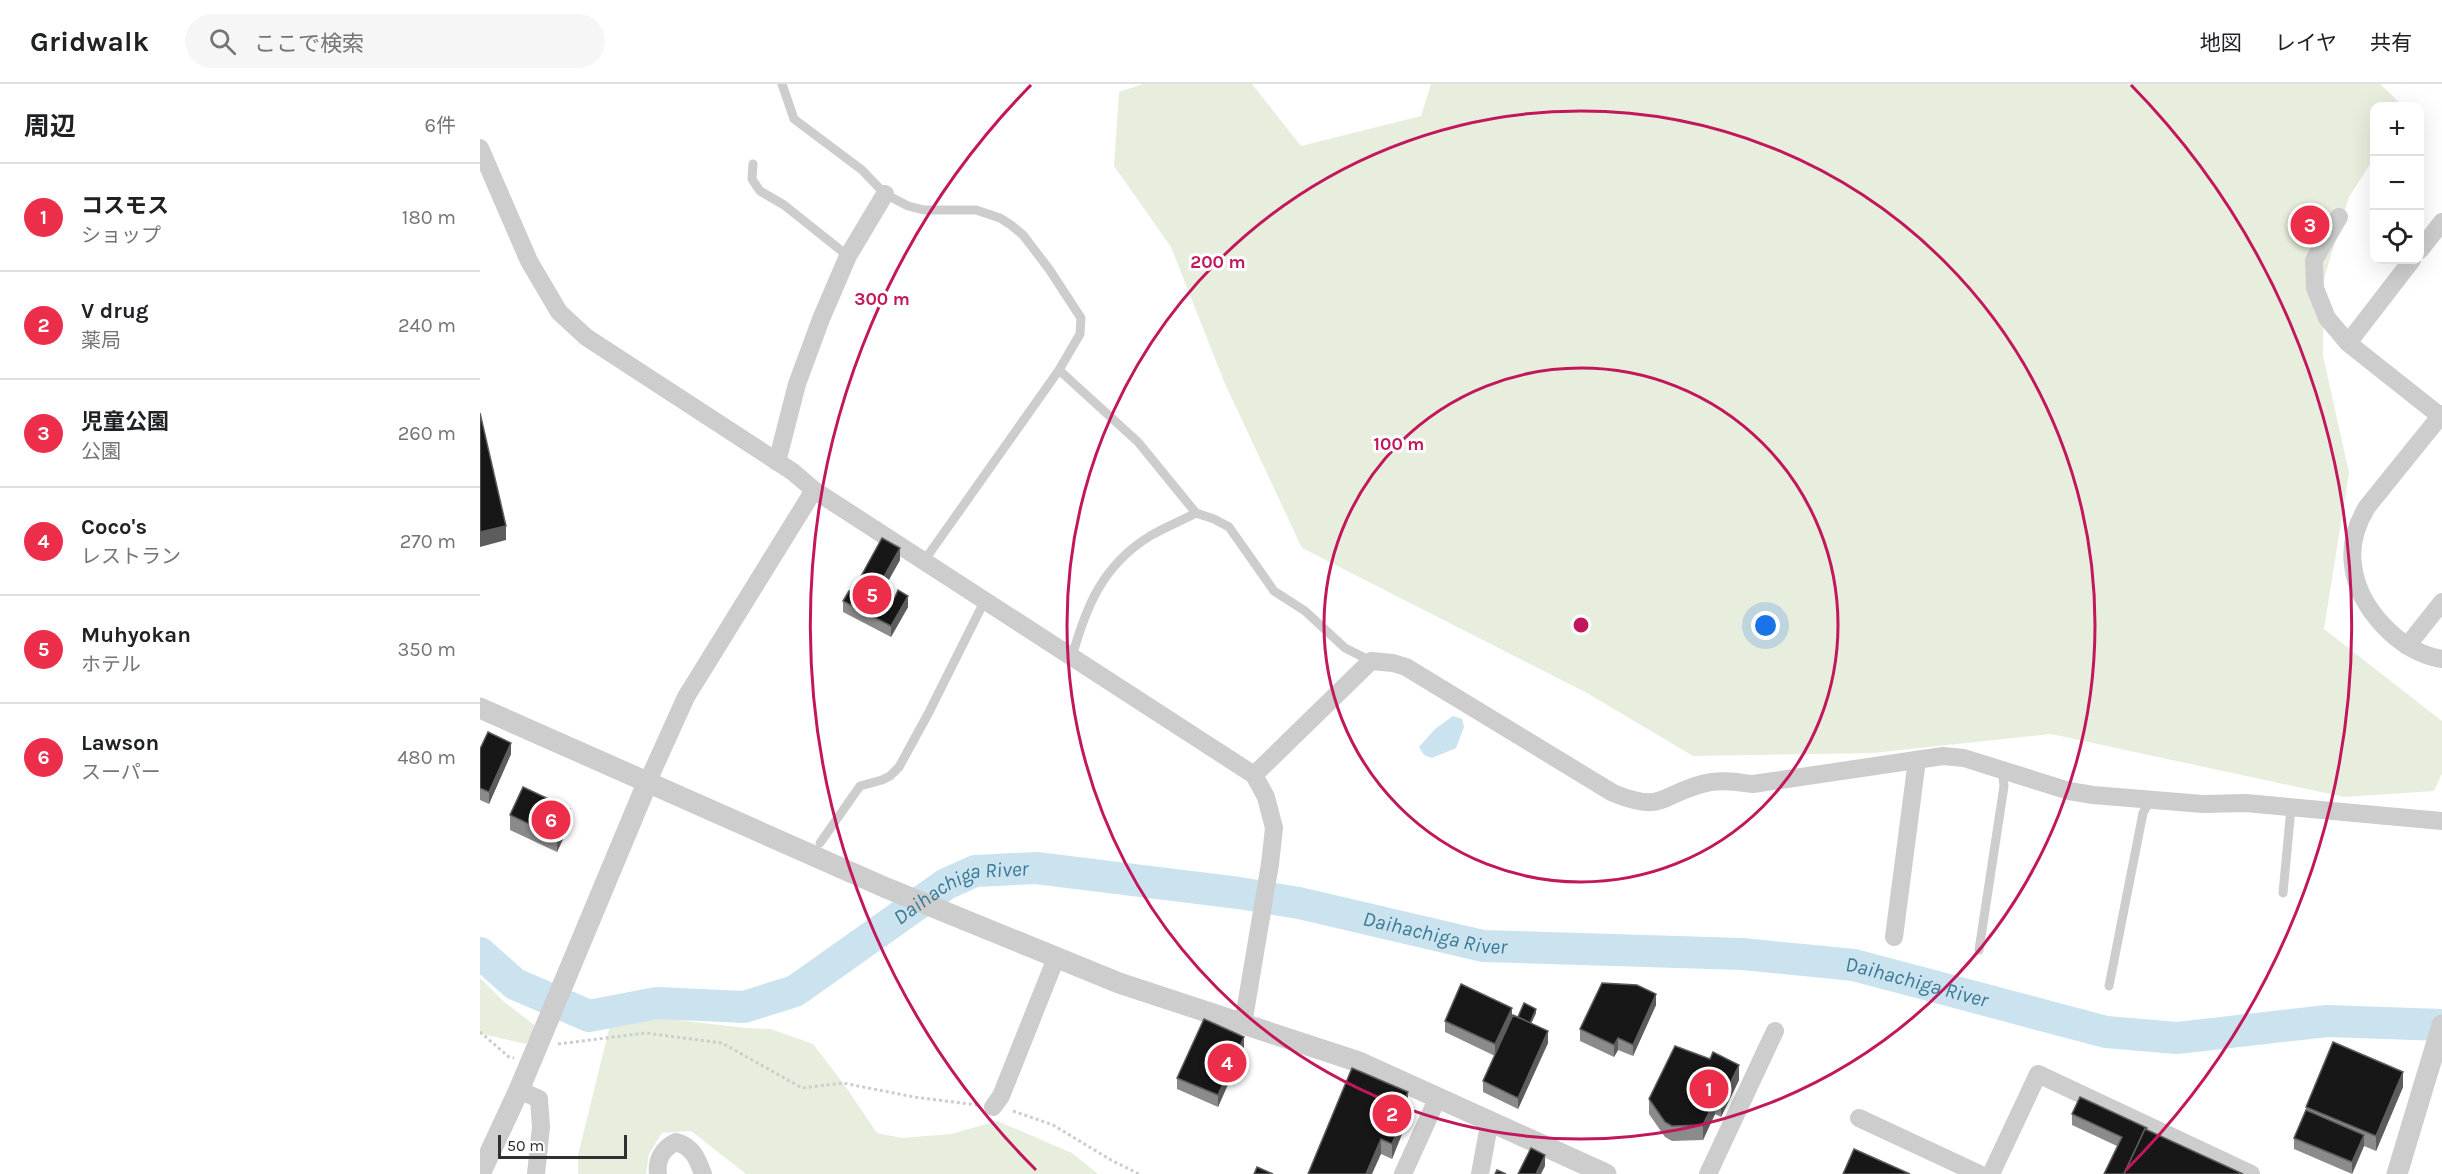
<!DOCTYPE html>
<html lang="ja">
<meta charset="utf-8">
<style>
:root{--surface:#fff;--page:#f6f6f6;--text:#202124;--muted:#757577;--line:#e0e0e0;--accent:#ec2e4b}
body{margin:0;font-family:Karla,"Noto Sans JP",sans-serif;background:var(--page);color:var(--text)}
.controls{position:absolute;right:18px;top:18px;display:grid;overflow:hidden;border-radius:12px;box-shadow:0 6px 24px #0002}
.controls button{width:54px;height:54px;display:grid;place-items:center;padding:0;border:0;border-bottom:2px solid var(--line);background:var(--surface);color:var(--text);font:30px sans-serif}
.scale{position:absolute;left:18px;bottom:15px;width:129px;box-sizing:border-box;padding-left:6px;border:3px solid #303030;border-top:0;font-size:16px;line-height:21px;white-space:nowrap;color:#303030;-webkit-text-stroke:4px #fff;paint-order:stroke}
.you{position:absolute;left:1286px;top:542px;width:21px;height:21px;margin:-15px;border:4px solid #fff;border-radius:50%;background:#1a73e8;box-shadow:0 0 0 9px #1a73e833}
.badge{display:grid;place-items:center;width:39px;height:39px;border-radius:50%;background:var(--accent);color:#fff;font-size:20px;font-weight:700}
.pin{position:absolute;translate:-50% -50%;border:3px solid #fff;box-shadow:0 2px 6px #0006}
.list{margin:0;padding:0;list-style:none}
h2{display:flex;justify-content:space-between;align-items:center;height:78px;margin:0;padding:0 24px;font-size:26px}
h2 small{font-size:20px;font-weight:400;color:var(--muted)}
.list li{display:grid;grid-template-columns:39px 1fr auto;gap:18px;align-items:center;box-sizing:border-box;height:108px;padding:0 24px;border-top:2px solid var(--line)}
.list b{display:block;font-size:22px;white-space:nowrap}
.list p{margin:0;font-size:20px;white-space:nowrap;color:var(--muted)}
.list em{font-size:20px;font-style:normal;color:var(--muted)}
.icon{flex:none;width:33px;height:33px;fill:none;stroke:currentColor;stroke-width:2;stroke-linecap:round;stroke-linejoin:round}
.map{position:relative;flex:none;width:1962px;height:1090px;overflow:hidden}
header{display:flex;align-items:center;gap:36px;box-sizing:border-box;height:84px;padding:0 30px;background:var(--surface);border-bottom:2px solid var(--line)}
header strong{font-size:28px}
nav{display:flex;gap:33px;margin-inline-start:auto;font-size:21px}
.search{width:420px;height:54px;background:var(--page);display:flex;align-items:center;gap:15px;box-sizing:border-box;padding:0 21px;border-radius:33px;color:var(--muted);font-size:22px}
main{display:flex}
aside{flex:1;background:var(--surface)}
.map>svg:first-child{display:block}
.green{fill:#e8eede}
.water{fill:#cae3ee}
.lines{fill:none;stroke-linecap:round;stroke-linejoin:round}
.river{stroke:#cae3ee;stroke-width:32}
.path{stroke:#cdcdcd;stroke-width:3;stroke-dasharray:3 3;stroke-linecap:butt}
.service{stroke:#cdcdcd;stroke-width:9}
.minor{stroke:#cdcdcd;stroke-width:18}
.tertiary{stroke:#cdcdcd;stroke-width:21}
.wall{fill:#8b8b8b}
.shaded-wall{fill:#5d5d5d}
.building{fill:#171717;stroke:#5d5d5d;stroke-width:1.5}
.ring{fill:none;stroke:#c2185b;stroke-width:3}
.labels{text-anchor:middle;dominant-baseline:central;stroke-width:6;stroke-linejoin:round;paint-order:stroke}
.water-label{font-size:21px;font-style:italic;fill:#3a7a96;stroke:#fff}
.centre{fill:#c2185b;stroke:#fff;stroke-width:3}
.ring-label{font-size:18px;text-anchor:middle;font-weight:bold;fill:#c2185b;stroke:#fff;stroke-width:6;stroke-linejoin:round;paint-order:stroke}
</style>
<header>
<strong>Gridwalk</strong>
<div class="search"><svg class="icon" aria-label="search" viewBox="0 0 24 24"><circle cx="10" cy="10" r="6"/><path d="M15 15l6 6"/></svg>ここで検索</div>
<nav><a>地図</a><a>レイヤ</a><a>共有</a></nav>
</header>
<main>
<aside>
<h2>周辺<small>6件</small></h2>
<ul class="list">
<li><span class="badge">1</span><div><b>コスモス</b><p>ショップ</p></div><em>180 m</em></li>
<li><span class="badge">2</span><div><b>V drug</b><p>薬局</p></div><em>240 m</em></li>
<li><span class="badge">3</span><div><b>児童公園</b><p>公園</p></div><em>260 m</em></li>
<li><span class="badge">4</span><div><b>Coco's</b><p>レストラン</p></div><em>270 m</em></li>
<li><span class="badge">5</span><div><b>Muhyokan</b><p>ホテル</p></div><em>350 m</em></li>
<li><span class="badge">6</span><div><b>Lawson</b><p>スーパー</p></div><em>480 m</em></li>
</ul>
</aside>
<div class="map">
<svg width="1962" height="1090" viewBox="0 0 1962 1090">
<rect width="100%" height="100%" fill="#fff"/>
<g class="green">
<path d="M663 0H772L821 62 941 32 951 0H1900L1923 22H1894V74L1869 113 1843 198V272L1869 389 1844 545 1962 637V689L1954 707 1864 713 1571 650 1393 669 1213 672 1107 609 822 464 745 300 691 163 634 82 639 8Z"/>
<path d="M0 894 23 917 57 943 46 960 2 950 0 952Z"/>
<path d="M180 934 266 944 291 945 333 960 363 999 397 1049 422 1054 471 1050 517 1037 592 1069 618 1090H266L211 1047 182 1049 169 1070 166 1090H98V1071L130 941Z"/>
</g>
<path class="water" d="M973 632 982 635 984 643 976 664 952 674 944 671 939 663 955 645Z"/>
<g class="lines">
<path class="river" id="s1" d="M0 869 35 900 109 932 177 919 264 923 315 907 466 800 495 787 556 784 759 809 819 819 1003 862 1262 870 1374 881 1626 948 1697 954 1847 937 1962 941"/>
<g class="path">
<path d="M0 948 29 973 34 974"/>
<path d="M78 960 166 949 242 959 322 1004 363 999 434 1013 497 1021"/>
<path d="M533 1027 573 1041 631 1076 659 1090"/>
</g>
<g class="service">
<path d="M302 0 314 35 382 86 405 110 428 122 444 126H496L520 134 531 141 543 151 569 185 601 234 600 250 579 286 444 477"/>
<path d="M273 80 272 95 280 107 304 121 368 172"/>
<path d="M579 286 658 358 716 429 734 435 749 443 794 507 825 527 865 564 891 577"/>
<path d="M592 573C606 522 623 481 670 452 685 443 701 437 716 429"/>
<path d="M340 759 380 702 402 696 410 692 419 683 448 630 505 516"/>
<path d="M1803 809 1811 724"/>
<path d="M1499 866 1524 702 1522 686"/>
<path d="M1629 902 1663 729 1670 716"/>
</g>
<g class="minor">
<path d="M0 64 49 177 79 228 106 253 313 388 334 406 774 691 786 713 794 744 790 780 763 940"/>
<path d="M1859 133 1834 176 1835 204 1847 234 1868 259"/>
<path d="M1940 166 1962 138"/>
<path d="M1932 176 1868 259 1960 332"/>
<path d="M1962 330 1887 423C1876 441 1870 460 1873 481 1878 524 1919 568 1962 575"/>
<path d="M297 378 317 300 341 235 368 172 405 110"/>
<path d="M1927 562 1962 518"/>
<path d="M774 691 891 577 913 579 926 583 1133 709C1183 729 1178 712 1222 700 1239 695 1256 698 1273 700L1463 672 1484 674 1589 707 1613 711 1723 720 1766 719 1962 737"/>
<path d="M168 697 206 613 334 406"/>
<path d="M1414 853 1437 676"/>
<path d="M39 1006 59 1015 61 1043 56 1090"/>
<path d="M513 1023 521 1012 576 874"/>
<path d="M1379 1034 1499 1090"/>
<path d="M178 1090C176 1076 183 1064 196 1058 213 1063 217 1074 223 1090"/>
<path d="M923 1090 958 1013"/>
<path d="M1000 1090 1010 1036"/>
<path d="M1228 1090 1295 947"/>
<path d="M1511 1090 1558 990 1771 1090"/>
</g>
<g class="tertiary">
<path d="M0 624 404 803 639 899 879 978 1126 1090"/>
<path d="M0 1090 39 1006 168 697"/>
<path d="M1917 1090 1962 941"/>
</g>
</g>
<g class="wall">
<path d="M420 476 403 506 428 523 411 553 363 528V517L372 508 380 506V494Z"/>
<path d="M0 665 31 670 9 720 0 716Z"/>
<path d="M30 731 90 740 77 768 30 746Z"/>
<path d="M1176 921 1153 972 1138 966 1134 973 1100 957V945Z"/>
<path d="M1056 929 1051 939 1068 959 1038 1025 1003 1008V997L1015 972 965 948V937L1038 933Z"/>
<path d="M764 964 738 1023 697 1005V994Z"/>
<path d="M1259 996 1241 1033 1235 1030 1223 1056 1192 1057 1185 1053 1169 1030V1015Z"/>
<path d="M1923 1003 1896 1067 1884 1062 1872 1090 1814 1065V1054L1826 1026V1023Z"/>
<path d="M928 1023 922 1036V1050L912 1075 901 1070 828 1090Z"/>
<path d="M1592 1030 1667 1044 1637 1062 1592 1041Z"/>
</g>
<g class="shaded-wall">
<path d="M26 442V456L0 463V448Z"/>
<path d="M420 464V476L398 515V503Z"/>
<path d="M428 512V523L411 553V542Z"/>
<path d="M31 659V670L9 720V708Z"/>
<path d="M90 725V740L77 768V753Z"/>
<path d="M1176 910V921L1153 972V961Z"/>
<path d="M1032 924V935L1015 972V960Z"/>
<path d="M1056 925V929L1047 949V945Z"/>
<path d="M1068 947V959L1038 1025V1014Z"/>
<path d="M764 953V964L738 1023V1011Z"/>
<path d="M1138 954V966L1134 973V961Z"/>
<path d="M1259 981V996L1241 1033V1018Z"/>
<path d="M1923 988V1003L1896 1067V1052Z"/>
<path d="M928 1008V1023L922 1036V1050L912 1075V1060L917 1033Z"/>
<path d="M1235 1015V1030L1223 1056V1041Z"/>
<path d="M1884 1051V1062L1872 1090V1078Z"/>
<path d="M901 1055V1070L892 1090H886Z"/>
<path d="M1065 1071V1082L1061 1090H1056Z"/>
</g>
<g class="building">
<path d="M0 329 26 442 0 448Z"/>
<path d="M402 454 420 464 398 503 415 513 418 506 428 512 411 542 363 517 369 507 372 508 375 503 380 506 385 496 380 494Z"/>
<path d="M8 648 31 659 9 708 0 704V665Z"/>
<path d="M43 703 90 725 77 753 30 731Z"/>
<path d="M1122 899 1157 901 1176 910 1153 961 1138 954 1134 961 1100 945Z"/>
<path d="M981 900 1032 924 1015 960 965 937Z"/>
<path d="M1044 919 1056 925 1050 939 1038 933Z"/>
<path d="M1033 931 1068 947 1038 1014 1003 997Z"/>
<path d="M724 935 764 953 738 1011 697 994Z"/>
<path d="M1853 958 1923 988 1896 1052 1826 1023Z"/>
<path d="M1195 962 1230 975 1233 968 1259 981 1241 1018 1235 1015 1223 1041 1192 1042 1185 1038 1169 1015Z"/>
<path d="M872 984 928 1008 917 1033 922 1035 912 1060 901 1055 886 1090H828Z"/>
<path d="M1600 1013 1667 1044 1666 1045H1665L1644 1090H1624L1642 1053 1592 1030Z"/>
<path d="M1826 1026 1884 1051 1872 1078 1814 1054Z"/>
<path d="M1665 1045 1763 1090H1644Z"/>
<path d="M1051 1064 1065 1071 1056 1090H1038Z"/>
<path d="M1374 1065 1430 1090H1363Z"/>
<path d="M777 1083 793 1090H774Z"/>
<path d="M1017 1086 1026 1090H1015Z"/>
</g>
<g class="ring">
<circle cx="1101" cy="541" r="257"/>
<circle cx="1101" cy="541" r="514"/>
<path d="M556 1086A771 771 0 0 1 551 1M1651 1A771 771 0 0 1 1646 1086"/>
</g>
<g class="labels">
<g class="water-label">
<text stroke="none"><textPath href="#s1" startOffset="534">Daihachiga River</textPath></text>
<text stroke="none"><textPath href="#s1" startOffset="1020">Daihachiga River</textPath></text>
<text stroke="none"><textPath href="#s1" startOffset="1506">Daihachiga River</textPath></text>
</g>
</g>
<circle cx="1101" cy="541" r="9" class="centre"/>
<g class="ring-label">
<text x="738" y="184">200 m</text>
<text x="402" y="221">300 m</text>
<text x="919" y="366">100 m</text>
</g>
</svg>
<div class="controls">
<button>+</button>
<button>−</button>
<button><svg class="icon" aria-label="locate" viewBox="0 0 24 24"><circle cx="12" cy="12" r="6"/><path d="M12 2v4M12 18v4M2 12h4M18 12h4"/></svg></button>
</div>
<div class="scale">50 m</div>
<div class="you"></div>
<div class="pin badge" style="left:1229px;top:1005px">1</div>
<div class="pin badge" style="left:912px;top:1030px">2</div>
<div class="pin badge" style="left:1830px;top:141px">3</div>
<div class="pin badge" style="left:747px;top:979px">4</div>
<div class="pin badge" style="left:392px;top:511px">5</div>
<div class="pin badge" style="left:71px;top:736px">6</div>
</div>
</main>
